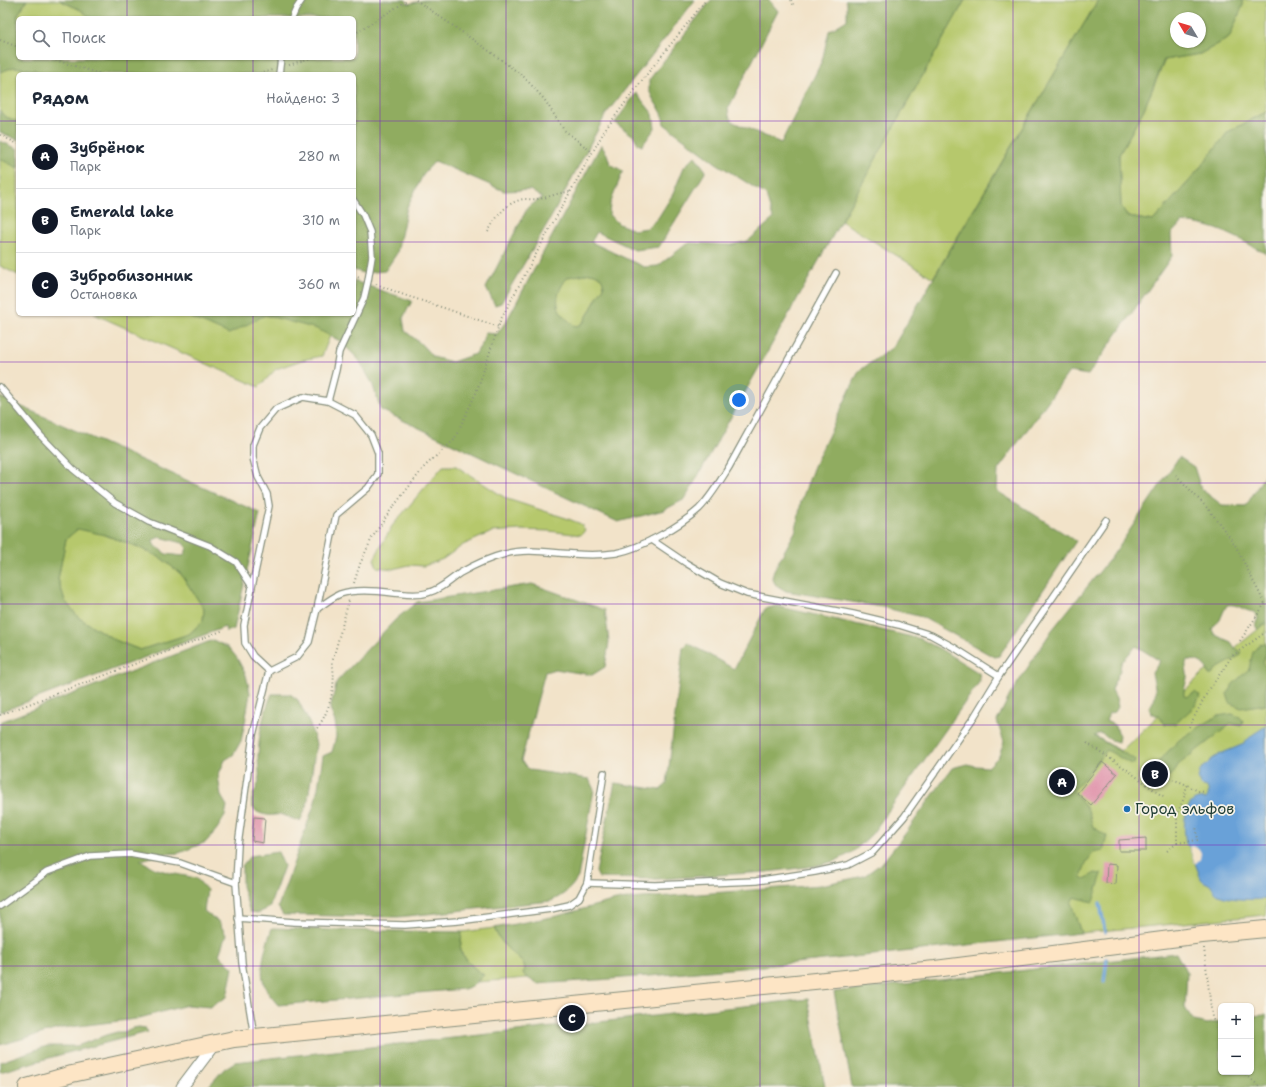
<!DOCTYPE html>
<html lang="ru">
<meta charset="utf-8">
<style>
:root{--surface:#fff;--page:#f2f2f3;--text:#1f2937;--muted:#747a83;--line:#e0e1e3;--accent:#111827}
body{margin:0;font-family:"Shantell Sans",sans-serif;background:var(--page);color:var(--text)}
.controls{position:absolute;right:12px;bottom:12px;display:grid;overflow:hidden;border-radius:6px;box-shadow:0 1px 3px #0004}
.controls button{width:36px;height:36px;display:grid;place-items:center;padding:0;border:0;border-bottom:1px solid var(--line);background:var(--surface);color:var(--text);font:20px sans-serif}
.compass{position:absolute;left:1170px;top:12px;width:36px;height:36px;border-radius:50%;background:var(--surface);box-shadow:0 1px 3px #0004;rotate:308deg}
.you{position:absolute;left:739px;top:400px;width:14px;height:14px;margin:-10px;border:3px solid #fff;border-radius:50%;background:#1a73e8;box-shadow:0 0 0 6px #1a73e833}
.badge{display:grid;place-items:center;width:26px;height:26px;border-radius:50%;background:var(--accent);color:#fff;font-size:13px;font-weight:700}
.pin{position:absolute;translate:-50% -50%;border:2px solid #fff;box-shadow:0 1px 4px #0006}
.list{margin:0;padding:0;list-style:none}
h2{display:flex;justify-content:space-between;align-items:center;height:52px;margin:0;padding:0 16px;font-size:17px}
h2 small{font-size:13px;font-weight:400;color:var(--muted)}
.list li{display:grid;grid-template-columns:26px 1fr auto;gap:12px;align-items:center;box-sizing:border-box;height:64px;padding:0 16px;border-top:1px solid var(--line)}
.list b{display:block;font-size:15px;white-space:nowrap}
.list p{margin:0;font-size:13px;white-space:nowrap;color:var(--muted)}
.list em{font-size:13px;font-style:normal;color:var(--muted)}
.icon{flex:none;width:22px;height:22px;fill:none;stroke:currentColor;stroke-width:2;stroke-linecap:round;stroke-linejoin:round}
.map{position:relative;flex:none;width:1266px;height:1087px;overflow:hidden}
.search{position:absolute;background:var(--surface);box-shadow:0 1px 3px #0004;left:16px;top:16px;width:340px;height:44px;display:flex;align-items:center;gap:10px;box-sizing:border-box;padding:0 14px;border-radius:6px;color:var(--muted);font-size:15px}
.panel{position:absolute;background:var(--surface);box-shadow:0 1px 3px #0004;left:16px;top:72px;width:340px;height:244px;border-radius:6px}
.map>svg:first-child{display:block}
.green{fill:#b6c86c;stroke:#6a8250}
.forest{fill:#90ac60;stroke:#58744a;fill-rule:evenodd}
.water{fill:#69a1d8;stroke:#446f86}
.pier{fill:#f2e3c9}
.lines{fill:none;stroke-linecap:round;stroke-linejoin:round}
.stream{stroke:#69a1d8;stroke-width:3.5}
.building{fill:#de8aa5}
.lane-casing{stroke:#88907e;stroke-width:8}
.street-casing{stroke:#88907e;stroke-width:13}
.secondary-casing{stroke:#88907e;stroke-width:18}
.path{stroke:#88907e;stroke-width:2;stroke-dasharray:1 3;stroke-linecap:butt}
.lane{stroke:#fff;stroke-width:5.5}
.street{stroke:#fff;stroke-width:11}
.secondary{stroke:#fde5c5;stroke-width:16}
.grid{fill:none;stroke:#7b2cbf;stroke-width:1;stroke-opacity:0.55}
.poi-dot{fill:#1f6fb2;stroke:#f7f3e8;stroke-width:1.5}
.labels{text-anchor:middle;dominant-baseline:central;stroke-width:3.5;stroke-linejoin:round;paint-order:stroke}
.poi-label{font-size:15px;fill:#1f3d34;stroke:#f7f3e8;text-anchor:start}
</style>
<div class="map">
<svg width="1266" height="1087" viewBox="0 0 1266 1087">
<rect width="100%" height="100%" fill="#f7f3e8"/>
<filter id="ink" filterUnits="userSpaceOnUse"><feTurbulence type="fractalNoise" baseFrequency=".025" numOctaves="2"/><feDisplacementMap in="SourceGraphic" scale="8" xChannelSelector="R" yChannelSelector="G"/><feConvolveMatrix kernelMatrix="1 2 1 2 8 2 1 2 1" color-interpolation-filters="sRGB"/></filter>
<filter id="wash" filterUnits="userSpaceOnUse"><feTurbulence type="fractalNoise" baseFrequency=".012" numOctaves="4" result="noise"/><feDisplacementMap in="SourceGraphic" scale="16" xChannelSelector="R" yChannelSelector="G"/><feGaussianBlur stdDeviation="0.9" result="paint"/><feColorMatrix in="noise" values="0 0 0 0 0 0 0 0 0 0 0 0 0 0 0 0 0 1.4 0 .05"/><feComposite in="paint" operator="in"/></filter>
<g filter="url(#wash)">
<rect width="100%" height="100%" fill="#f2e3c9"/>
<g class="green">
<path d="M27 0H59L81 10 91 18H18V22L17 16Z"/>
<path d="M965 0H1098L933 278 841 221Z"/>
<path d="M1242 0H1266V112L1228 132 1191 179 1153 221 1128 217 1121 206 1119 155 1144 109 1165 60 1200 54 1229 38 1243 5Z"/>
<path d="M14 67 35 70 45 74H18V122L4 116 0 111V72Z"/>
<path d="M0 154 18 163V275L0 266Z"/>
<path d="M591 273C600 275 603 278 604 287L598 296 584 322 578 326 573 325C569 321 563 316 560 311 553 299 560 286 568 277Z"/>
<path d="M94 314H322L336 321 322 356 302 360 276 369 259 387Z"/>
<path d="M443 466H456L507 499 566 518 581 524 585 530 581 535 549 531 520 530 492 532 463 545 443 559 424 566 409 565 393 569 377 567 374 559 392 526Z"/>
<path d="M78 528 105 535 138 547 161 558 181 574 204 609 203 621 189 634 140 650 115 640 79 618 65 601 58 579 66 539Z"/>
<path d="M1266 623V915L1081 933 1034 795 1067 720 1121 751 1201 675Z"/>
<path d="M494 928 498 936 505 946 524 964 525 969 523 974 528 978 477 982 483 975C474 969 467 960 460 951L462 932Z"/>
</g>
<g class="forest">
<path d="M0 0H27L17 16 18 22V58H354V18H91L81 10 59 0H406L408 4 424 0H695L606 114 553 214 501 303 495 305 486 288 528 207 542 198 530 190 504 191 435 161 424 173 407 207 397 253 385 271 363 273 354 270V74H45L35 70 14 67 0 72Z"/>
<path d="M711 0H769L778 11 728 109 729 116 733 122 781 143 822 61 829 31 847 20V4L845 0H965L685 499 664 510 618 522 381 410 372 383 359 360 340 341 317 329 265 315 229 334 183 314H354V281L412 301 403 318 405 331 420 343 433 357 452 362 475 354 482 344 485 333 497 334 507 320 601 145 607 154 610 164 623 171 610 204 609 215 619 224 634 230 647 228 658 218 673 194 684 167 695 156 706 171 659 247 635 250 597 232 591 242 644 267 658 266 684 246 690 243 731 245 748 241 773 219 766 195 716 163 664 124 662 113 653 99 649 90V80ZM591 273C600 275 603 278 604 287L598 296 584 322 578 326 573 325C569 321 563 316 560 311 554 299 560 286 568 277Z"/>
<path d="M1098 0H1242L1243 5 1229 38 1200 54 1164 60 1144 109 1119 155 1121 206 1128 217 1153 221 1191 179 1228 132 1266 112V254C1237 237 1217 225 1182 222L1171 234 1172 256 1088 375 1069 372 998 470 997 491 1076 541 999 656 994 657 922 617 882 607 786 591 776 585 772 578 774 570 796 530 801 502 814 466 859 371 893 347ZM1176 18H1200V42H1176Z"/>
<path d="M636 93 653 114 655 128 642 146 638 144 634 136 615 123Z"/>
<path d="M0 111 4 116 18 122V140L0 132Z"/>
<path d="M0 141 18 149V168L0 159Z"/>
<path d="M0 397 260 513 234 629 226 632 225 627 0 712ZM78 529 105 535 138 547 161 558 181 574 204 609 203 621 189 634 140 650 115 640 79 618 65 601 58 579 66 539ZM160 537 183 543 187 548 185 554 182 556 166 554 154 545 153 540Z"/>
<path d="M1179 457 1194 467 1201 489 1222 505 1246 506 1266 473V623L1258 630C1254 625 1256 623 1258 618L1254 612C1243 611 1238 603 1227 605 1224 610 1222 615 1220 620 1217 624 1213 625 1212 630L1215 635 1231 642 1235 648 1242 652 1241 655 1215 670 1212 675H1209C1207 664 1198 659 1187 660 1185 665 1186 667 1187 673 1188 681 1183 688 1184 696L1187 697 1195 692 1200 696 1195 706 1175 724H1165L1158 716 1151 713 1149 708C1159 695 1155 688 1152 673L1160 661 1136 646 1121 663 1120 670 1114 683 1112 690 1116 698 1118 707 1115 712 1109 713 1106 721 1116 726 1119 736 1118 742C1116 741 1113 741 1111 740 1104 737 1103 730 1094 736L1129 756 1135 760 1134 764 1129 763 1107 750 1073 791 1088 810 1093 827 1107 836 1103 851 1093 853 1086 863 1081 877 1085 879 1095 873 1102 874 1093 902 1074 897 1071 903 1081 933C900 952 719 973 537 984L528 978 523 974 525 969 524 964 505 946 498 936 494 928 557 916 616 900 821 885 864 876 882 863 905 834 952 768 967 764 976 766 988 767 999 756 1004 742 997 721 1010 695 1052 630 1113 555Z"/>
<path d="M532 584 605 610 609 642 605 667 592 675 555 669 545 672 521 761 530 770 589 779 594 790 578 877C571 889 564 895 551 901L398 917 283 915 278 907 314 805 318 788 323 756 332 752 336 737 335 722 330 709 337 681 396 619 417 602Z"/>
<path d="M776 606 921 639 940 649 979 673 980 681 872 834 853 852 835 861 815 866 767 872 657 879 599 878 596 872 615 783 660 790 667 784 683 648 688 643 734 669 765 609Z"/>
<path d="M213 640 229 648 237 658 246 675 250 693 245 723 241 741 233 755 225 760 218 776 221 796 227 806 225 816 217 829 206 842 179 853 165 854 140 860 154 868 170 873 196 878 207 890 204 911 219 922 226 935 219 955 233 968 227 997 210 1007 187 1005 136 1019 62 1028 0 1045V722Z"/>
<path d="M1264 643 1266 644V653L1263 663 1266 667V704L1241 708 1230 703 1227 694 1233 684 1249 669 1253 652 1259 645Z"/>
<path d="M272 694H290L298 700 310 725 316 744 307 806 300 821C292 819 291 818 283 815 280 814 277 815 274 815 268 816 258 814 254 809 247 802 257 789 259 781 260 773 258 764 258 756 259 734 263 714 272 694Z"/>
<path d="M1232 714 1240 717 1243 721 1241 726 1230 723 1227 727 1178 765 1174 773 1160 781 1151 777V771L1158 762 1179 740 1217 716Z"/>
<path d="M278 852 284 866 269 908 258 913 250 912 242 886V866L250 856Z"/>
<path d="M272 928 331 930 462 932 460 951C467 961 474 969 484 975L472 986 464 989 278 1005C274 1000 268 994 265 987 258 967 266 947 272 928Z"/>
<path d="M1176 953 1187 973 1185 1008 1194 1021 1208 1024 1221 1021V1072H1251V1016L1266 1015V1087H852L834 992Z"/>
<path d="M808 999 825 1087H208L224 1069 235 1062Z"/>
<path d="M139 1027 145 1028 148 1032 63 1054 0 1072V1062L47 1046H77L106 1035 117 1032H124L132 1028Z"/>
</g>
<path class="water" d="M1266 726V899C1256 900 1225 900 1217 894 1214 892 1213 889 1211 886 1209 883 1204 883 1201 879L1189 847 1186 844C1183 829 1182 794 1206 799 1209 795 1209 792 1207 787L1200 785 1198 778 1200 771 1212 759 1220 754 1244 744 1252 735Z"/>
<path class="pier" d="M1193 846 1199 849 1201 853 1200 859 1195 864 1189 847Z"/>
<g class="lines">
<g class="stream">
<path d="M1100 903 1105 932"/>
<path d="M1104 982 1107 959"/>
</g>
</g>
<g id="blocks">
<g class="building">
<path d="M1102 762 1117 774 1091 805 1077 793Z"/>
<path d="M254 817 265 818 263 843 252 841Z"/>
<path d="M1146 838V851H1119V840Z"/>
<path d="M1107 864 1117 865 1116 884 1106 883Z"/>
</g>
</g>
</g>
<g filter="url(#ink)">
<use href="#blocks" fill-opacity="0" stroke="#88907e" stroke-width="1"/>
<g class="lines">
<defs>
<g id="lane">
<path d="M292 18 296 9 302 0"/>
<path d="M279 74 281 58"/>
<path d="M0 387 41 436 73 469 115 503 149 522 210 546 236 562 251 585"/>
<path d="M303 397 328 401 355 415 371 435 378 453V474L368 488 336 515 317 609 309 642 297 657 269 671 253 656 245 643 244 625 269 506 267 494 258 477 253 458V445L260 428 276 409Z"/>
<path d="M328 401 336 370 339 352 364 298 368 281 372 256 370 232 363 215 354 201"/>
<path d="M652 540 686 563 720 583 747 594 853 614 899 625 931 635 955 648 999 676"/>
<path d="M317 609C324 604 331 598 340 594 354 589 379 591 394 593 405 594 416 596 427 593 440 590 450 580 460 573 474 565 489 558 505 554 526 548 552 553 574 554 588 555 603 555 616 553 642 548 680 526 699 509 711 497 720 481 729 467L836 273"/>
<path d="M587 883 655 885 756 881 815 872 848 865 873 852 904 817 974 717 999 676 1106 520"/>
<path d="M0 906 47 872 90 856 130 854 180 863 236 883"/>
<path d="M238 918 294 922 405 925 458 921 551 909 569 905 579 898 587 883 604 773"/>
<path d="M254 1036 242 963 236 883 238 845 253 735 269 671"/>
</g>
<path id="street" d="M182 1087 216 1042"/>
<path id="secondary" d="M27 1087 72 1074 234 1039 935 969 1202 935 1266 929"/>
</defs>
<use href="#lane" class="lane-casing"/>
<use href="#street" class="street-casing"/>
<use href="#secondary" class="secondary-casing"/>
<g class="path">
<path d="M416 0 492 53 524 77 544 99 564 130 592 152"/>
<path d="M791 0 794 6"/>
<path d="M354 34 408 0"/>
<path d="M0 40 18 47"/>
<path d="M48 58 101 74"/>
<path d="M289 65 311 58"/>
<path d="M259 74 272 70"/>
<path d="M0 135 18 144"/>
<path d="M488 232C496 217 506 202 524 199 530 199 536 200 543 198 552 196 560 192 570 192"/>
<path d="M354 276 360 278"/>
<path d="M376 284 404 295 447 309 499 327"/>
<path d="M1176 475 1210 511 1234 543 1265 604"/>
<path d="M354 583 360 564 372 538 390 511 425 466 454 440 476 393 501 319 550 228 605 130 640 83 706 0"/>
<path d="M1240 641 1266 602"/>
<path d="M0 715 224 630"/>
<path d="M1189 727 1207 693 1232 656 1266 632"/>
<path d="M317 728C330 712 337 682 332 663L349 600"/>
<path d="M1087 743 1126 769 1161 795 1166 797"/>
<path d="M1169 778 1183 783 1198 791 1206 792"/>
<path d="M1177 843 1198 840 1196 826"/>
<path d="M1167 851 1177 843V814L1184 798 1187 785"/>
<path d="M1204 948 1212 1017 1221 1039"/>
<path d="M1243 1072 1260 1087"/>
</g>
<use href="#lane" class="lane"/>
<use href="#street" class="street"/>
<use href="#secondary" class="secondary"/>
</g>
</g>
<path class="grid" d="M127 0V18M253 0V18M380 0V1087M506 0V1087M633 0V1087M760 0V1087M886 0V1087M1013 0V1087M1139 0V1087M127 58V74M253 58V74M0 121H18M354 121H1266M0 242H18M354 242H1266M127 314V1087M253 314V1087M0 362H1266M0 483H1266M0 604H1266M0 725H1266M0 845H1266M0 966H1266"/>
<circle class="poi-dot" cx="1127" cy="809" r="4"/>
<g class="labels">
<g class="poi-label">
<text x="1135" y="809">Город эльфов</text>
</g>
</g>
</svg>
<div class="controls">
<button>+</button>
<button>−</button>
</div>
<svg class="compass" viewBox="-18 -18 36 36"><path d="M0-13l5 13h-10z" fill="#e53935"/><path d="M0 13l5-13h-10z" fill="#747a83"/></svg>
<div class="you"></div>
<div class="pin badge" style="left:1062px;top:782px">A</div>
<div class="pin badge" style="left:1155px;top:774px">B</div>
<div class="pin badge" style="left:572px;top:1018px">C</div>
<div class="search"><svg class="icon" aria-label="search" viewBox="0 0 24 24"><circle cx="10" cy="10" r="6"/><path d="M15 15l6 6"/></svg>Поиск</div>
<section class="panel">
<h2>Рядом<small>Найдено: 3</small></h2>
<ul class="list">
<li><span class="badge">A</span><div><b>Зубрёнок</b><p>Парк</p></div><em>280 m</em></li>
<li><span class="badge">B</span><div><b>Emerald lake</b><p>Парк</p></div><em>310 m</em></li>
<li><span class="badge">C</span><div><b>Зубробизонник</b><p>Остановка</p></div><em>360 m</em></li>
</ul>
</section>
</div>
